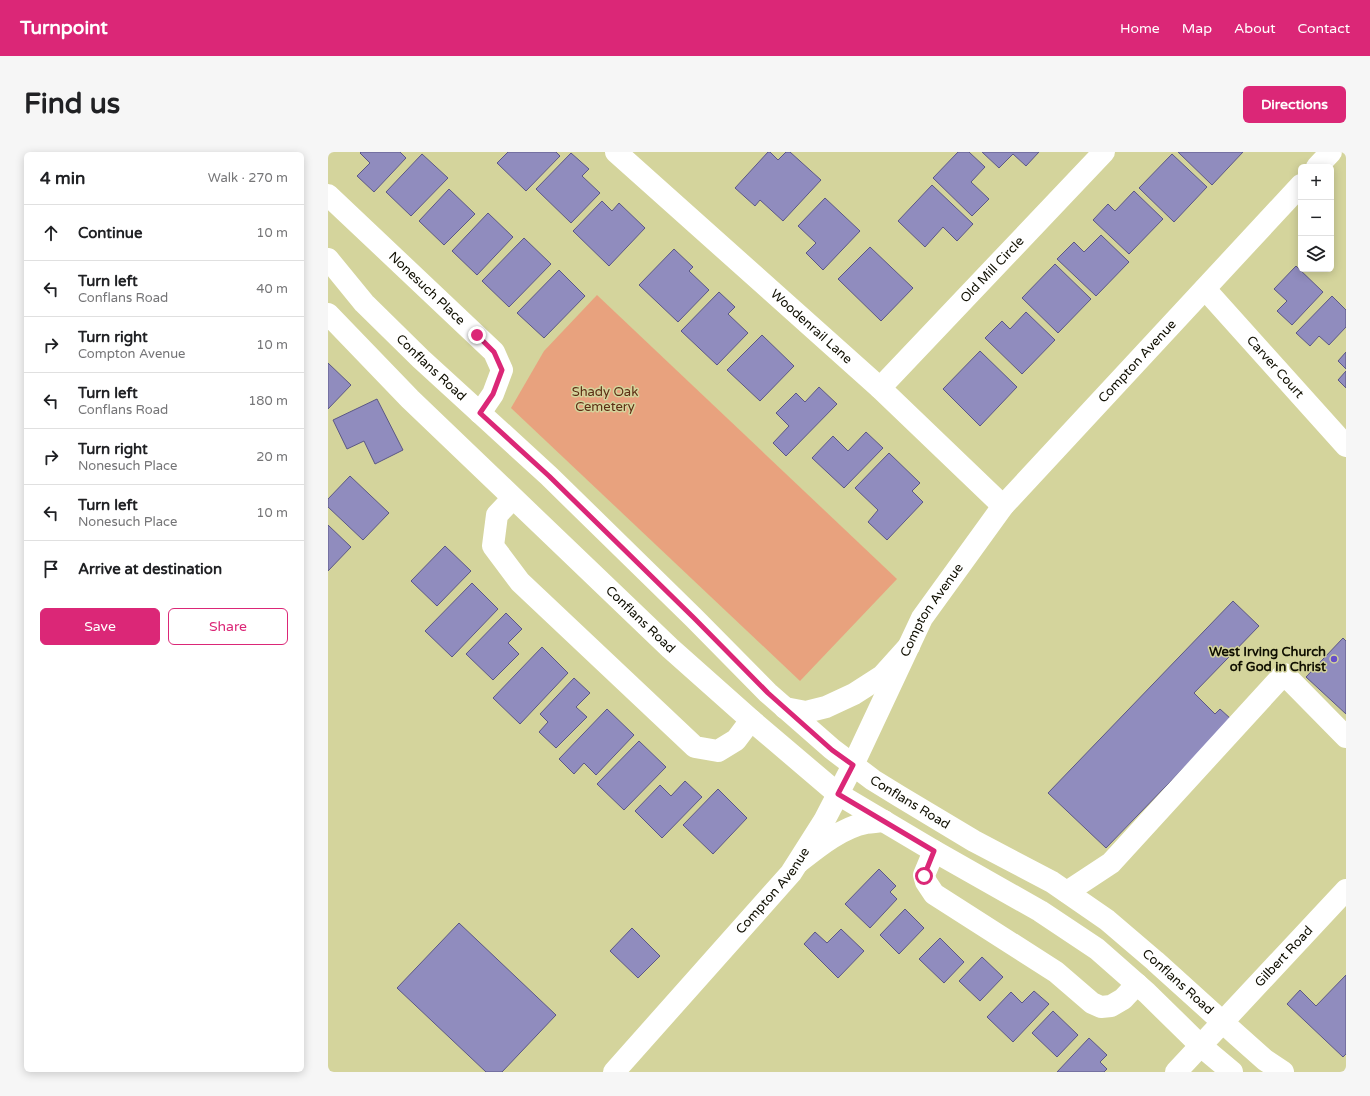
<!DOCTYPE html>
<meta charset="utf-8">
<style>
:root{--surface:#fff;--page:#f6f6f6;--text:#202124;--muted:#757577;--line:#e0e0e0;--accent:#db2777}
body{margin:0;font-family:"Varela Round",sans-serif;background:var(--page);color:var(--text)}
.controls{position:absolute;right:12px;top:12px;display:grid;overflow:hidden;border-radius:6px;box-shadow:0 2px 10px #0003}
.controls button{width:36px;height:36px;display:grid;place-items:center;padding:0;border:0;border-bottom:1px solid var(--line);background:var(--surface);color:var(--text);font:20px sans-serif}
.stop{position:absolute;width:12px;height:12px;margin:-9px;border:3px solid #db2777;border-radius:50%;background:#fff}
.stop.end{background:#db2777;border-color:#fff;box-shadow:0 1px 4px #0008}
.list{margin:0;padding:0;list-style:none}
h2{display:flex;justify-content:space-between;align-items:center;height:52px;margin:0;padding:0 16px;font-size:17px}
h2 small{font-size:13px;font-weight:400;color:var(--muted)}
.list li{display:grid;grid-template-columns:26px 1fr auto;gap:12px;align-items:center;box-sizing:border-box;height:56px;padding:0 16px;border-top:1px solid var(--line)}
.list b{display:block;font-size:15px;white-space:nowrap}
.list p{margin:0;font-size:13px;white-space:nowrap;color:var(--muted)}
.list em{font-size:13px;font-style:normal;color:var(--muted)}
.actions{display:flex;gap:8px;padding:12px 16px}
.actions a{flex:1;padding:9px 0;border:1px solid var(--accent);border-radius:6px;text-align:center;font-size:14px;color:var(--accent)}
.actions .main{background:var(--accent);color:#fff}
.icon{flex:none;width:22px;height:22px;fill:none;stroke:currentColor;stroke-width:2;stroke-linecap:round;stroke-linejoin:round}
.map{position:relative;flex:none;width:1018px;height:920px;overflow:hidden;border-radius:6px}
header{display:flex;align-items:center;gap:24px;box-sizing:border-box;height:56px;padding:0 20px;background:var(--accent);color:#fff}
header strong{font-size:19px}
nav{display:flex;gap:22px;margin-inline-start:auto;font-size:14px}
.intro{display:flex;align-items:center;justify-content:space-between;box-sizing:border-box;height:96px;padding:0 24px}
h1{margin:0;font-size:28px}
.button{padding:10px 18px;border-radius:6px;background:var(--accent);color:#fff;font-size:14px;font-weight:700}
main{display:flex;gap:24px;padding:0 24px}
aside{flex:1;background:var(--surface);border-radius:6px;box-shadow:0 2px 10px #0003}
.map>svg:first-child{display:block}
.green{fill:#e8a27e}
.building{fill:#908cbe;stroke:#5b5785}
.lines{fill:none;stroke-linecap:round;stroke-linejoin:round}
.minor{stroke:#fff;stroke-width:22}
.major{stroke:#fff;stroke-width:22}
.route{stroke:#db2777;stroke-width:5}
.poi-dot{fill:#674fc8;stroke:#d4d49c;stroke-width:1.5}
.labels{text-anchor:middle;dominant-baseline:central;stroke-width:3;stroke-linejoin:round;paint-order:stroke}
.street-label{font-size:13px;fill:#0f0e00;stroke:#d4d49c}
.park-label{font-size:13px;fill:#5c2d13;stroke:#d4d49c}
.poi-label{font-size:13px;font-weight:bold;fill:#0f0e00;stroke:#d4d49c;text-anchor:end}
</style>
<header>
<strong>Turnpoint</strong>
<nav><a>Home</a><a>Map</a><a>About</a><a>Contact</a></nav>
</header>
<div class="intro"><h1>Find us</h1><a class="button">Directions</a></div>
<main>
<aside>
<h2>4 min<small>Walk · 270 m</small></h2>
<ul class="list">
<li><svg class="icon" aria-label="ahead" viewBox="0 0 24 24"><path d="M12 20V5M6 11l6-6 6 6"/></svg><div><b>Continue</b></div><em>10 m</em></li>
<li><svg class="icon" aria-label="left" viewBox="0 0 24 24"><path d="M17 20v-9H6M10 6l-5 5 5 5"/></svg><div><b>Turn left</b><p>Conflans Road</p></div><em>40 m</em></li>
<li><svg class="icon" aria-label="right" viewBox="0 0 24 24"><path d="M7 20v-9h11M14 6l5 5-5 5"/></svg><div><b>Turn right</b><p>Compton Avenue</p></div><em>10 m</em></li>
<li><svg class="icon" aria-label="left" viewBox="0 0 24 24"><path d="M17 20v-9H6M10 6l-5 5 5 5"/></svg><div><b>Turn left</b><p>Conflans Road</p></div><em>180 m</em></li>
<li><svg class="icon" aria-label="right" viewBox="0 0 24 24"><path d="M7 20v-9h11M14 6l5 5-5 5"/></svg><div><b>Turn right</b><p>Nonesuch Place</p></div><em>20 m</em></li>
<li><svg class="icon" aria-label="left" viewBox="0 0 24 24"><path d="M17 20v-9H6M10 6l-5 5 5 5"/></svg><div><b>Turn left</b><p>Nonesuch Place</p></div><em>10 m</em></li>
<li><svg class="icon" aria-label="arrive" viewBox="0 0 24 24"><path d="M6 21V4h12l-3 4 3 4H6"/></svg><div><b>Arrive at destination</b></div></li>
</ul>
<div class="actions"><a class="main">Save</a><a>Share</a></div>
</aside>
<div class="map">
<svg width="1018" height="920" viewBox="0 0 1018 920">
<rect width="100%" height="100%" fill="#d4d49c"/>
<path class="green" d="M269 143 569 427 472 529 183 256 216 199Z"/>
<g class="building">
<path d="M33 0H72L78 6 46 40 29 24 42 11 32 1Z"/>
<path d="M180 0H228L232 4 198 39 169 11Z"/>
<path d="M440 0H442L450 8 458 0H462L493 28 455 69 432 48 427 54 407 36Z"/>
<path d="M630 0H641L657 15 643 30 661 47 644 64 605 26Z"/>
<path d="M654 0H711L698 14 685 2 671 16Z"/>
<path d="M850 0H915L884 33Z"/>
<path d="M243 1 261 17 254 24 272 41 243 71 208 37Z"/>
<path d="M94 2 120 26 83 64 58 40Z"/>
<path d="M844 2 879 35 846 70 811 36Z"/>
<path d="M604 33 645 72 629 89 615 75 597 95 570 69Z"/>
<path d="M121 37 147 62 116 93 91 69Z"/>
<path d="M806 39 835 67 801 102 765 68 780 52 787 59Z"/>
<path d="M497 46 532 79 495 118 478 101 488 91 470 74Z"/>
<path d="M274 49 284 59 291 51 317 76 281 114 245 79Z"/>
<path d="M160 61 185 85 149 123 124 99Z"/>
<path d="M773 83 801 110 768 144 729 107 746 90 756 100Z"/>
<path d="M196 86 223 112 181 155 154 129Z"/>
<path d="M542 95 585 136 553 169 510 127Z"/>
<path d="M346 97 365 115 361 119 381 138 350 170 311 133Z"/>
<path d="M727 112 763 147 730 181 694 146Z"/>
<path d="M968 114 995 140 964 173 949 159 959 149 946 137Z"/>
<path d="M231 118 257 144 216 186 189 161Z"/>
<path d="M391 140 407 155 400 162 420 181 389 213 353 179Z"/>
<path d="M1004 144 1018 158V175L1001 193 991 184 982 194 968 181Z"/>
<path d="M698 160 727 188 694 222 657 186 674 169 682 177Z"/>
<path d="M434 183 466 214 432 249 399 218Z"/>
<path d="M652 199 689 235 652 274 615 237Z"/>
<path d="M1018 200V217L1010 209Z"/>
<path d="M0 211 23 233 0 257Z"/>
<path d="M1018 219V236L1010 228Z"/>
<path d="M491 235 509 252 458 304 445 291 461 274 448 261 468 241 477 250Z"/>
<path d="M49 247 75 298 47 312 36 289 19 297 5 268Z"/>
<path d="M538 280 555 296 516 336 484 306 505 284 520 299Z"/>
<path d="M561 301 592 331 584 339 595 350 559 388 540 370 550 358 527 336Z"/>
<path d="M22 324 61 361 35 388 0 355V347Z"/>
<path d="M0 373 23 395 0 419Z"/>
<path d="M117 394 143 419 109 454 83 429Z"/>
<path d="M144 431 170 457 124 505 97 479Z"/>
<path d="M905 449 931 474 866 541 887 562 892 557 903 567 778 696 720 641Z"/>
<path d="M178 461 194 477 180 491 191 502 165 528 138 502Z"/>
<path d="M1015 486 1018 489V562L978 525Z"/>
<path d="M214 495 240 521 192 572 165 546Z"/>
<path d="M246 526 262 541 248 555 259 565 228 596 211 580 220 570 212 562Z"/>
<path d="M279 557 306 583 268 623 256 611 246 622 231 607Z"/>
<path d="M311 589 338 615 296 658 269 632Z"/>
<path d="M357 629 374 645 334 686 307 659 332 633 343 644Z"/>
<path d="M390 637 419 666 385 702 355 673Z"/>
<path d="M551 717 568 734 562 740 569 747 542 776 517 752Z"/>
<path d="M577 757 596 776 571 802 552 783Z"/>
<path d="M131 771 228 863 174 920H158L69 836Z"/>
<path d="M304 776 332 804 310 826 282 799Z"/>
<path d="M513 777 536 799 510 826 476 792 487 780 499 791Z"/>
<path d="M612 786 636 810 616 831 591 807Z"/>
<path d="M654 805 675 825 652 849 631 829Z"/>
<path d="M1018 823V902L1015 905 959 852 972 838 988 854Z"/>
<path d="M706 839 721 852 685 890 659 865 683 840 694 851Z"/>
<path d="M725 859 750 883 729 905 704 881Z"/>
<path d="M761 886 779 903 772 910 779 917 776 920H729Z"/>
</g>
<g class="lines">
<g class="minor">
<path id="s1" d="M288 0 552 236 675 354"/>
<path d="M989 15 1003 0"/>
<path id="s2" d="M0 43 166 200 174 218 165 242 152 261"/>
<path id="s3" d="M877 137 1018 294"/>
<path id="s4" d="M552 236 776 0"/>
<path d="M185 346 169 363 165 394 192 430 367 595 390 599 408 588 423 568"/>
<path d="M606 699 596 723 598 730 606 742 728 820 764 851 773 855 783 854 795 847 809 832"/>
<path d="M739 740 783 711 956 522 1018 585"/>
<path id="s5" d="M286 920 463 721 496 669 525 613 594 466 675 354 973 33"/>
<path id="s6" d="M848 920 1018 738"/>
</g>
<g class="major">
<path id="s7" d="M0 107 36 151 93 207 221 324 366 466 440 541 504 597 545 628 571 644 646 689 724 730 779 768 827 809 910 884 937 908 955 920"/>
<path id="s8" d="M0 162 82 247 342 496 423 568 510 642 606 699 712 759 769 797 819 841 873 894 904 920"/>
<path d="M457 556 478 560 498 555 526 542 554 524 581 494"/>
<path d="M471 710C490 695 513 676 538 671 544 670 550 670 556 669"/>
</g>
</g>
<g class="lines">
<path class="route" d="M149 183 166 200 174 218 165 242 152 261 221 324 366 466 440 541 504 598 525 613 510 642 606 699 596 724"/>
</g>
<circle class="poi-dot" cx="1006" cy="507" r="4"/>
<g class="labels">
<g class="street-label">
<text stroke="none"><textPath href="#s4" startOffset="163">Old Mill Circle</textPath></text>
<text stroke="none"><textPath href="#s2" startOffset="136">Nonesuch Place</textPath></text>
<text stroke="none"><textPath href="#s1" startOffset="262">Woodenrail Lane</textPath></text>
<text stroke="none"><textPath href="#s5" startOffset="889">Compton Avenue</textPath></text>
<text stroke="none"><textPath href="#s3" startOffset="105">Carver Court</textPath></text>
<text stroke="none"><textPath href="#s7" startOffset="150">Conflans Road</textPath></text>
<text stroke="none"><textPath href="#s5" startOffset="565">Compton Avenue</textPath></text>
<text stroke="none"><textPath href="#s8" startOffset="437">Conflans Road</textPath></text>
<text stroke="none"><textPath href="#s7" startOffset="798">Conflans Road</textPath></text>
<text stroke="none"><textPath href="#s5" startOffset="241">Compton Avenue</textPath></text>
<text stroke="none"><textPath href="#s6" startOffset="158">Gilbert Road</textPath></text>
<text stroke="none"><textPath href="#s7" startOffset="1122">Conflans Road</textPath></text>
</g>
<g class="park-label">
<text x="277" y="240">Shady Oak<tspan x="277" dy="15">Cemetery</tspan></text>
</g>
<g class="poi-label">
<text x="998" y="500">West Irving Church<tspan x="998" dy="15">of God in Christ</tspan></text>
</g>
</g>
</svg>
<div class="controls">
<button>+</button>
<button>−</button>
<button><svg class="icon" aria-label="layers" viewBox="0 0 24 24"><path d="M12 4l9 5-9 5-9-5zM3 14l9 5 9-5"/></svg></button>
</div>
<div class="stop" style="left:596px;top:724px"></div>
<div class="stop end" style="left:149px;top:183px"></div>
</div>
</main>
